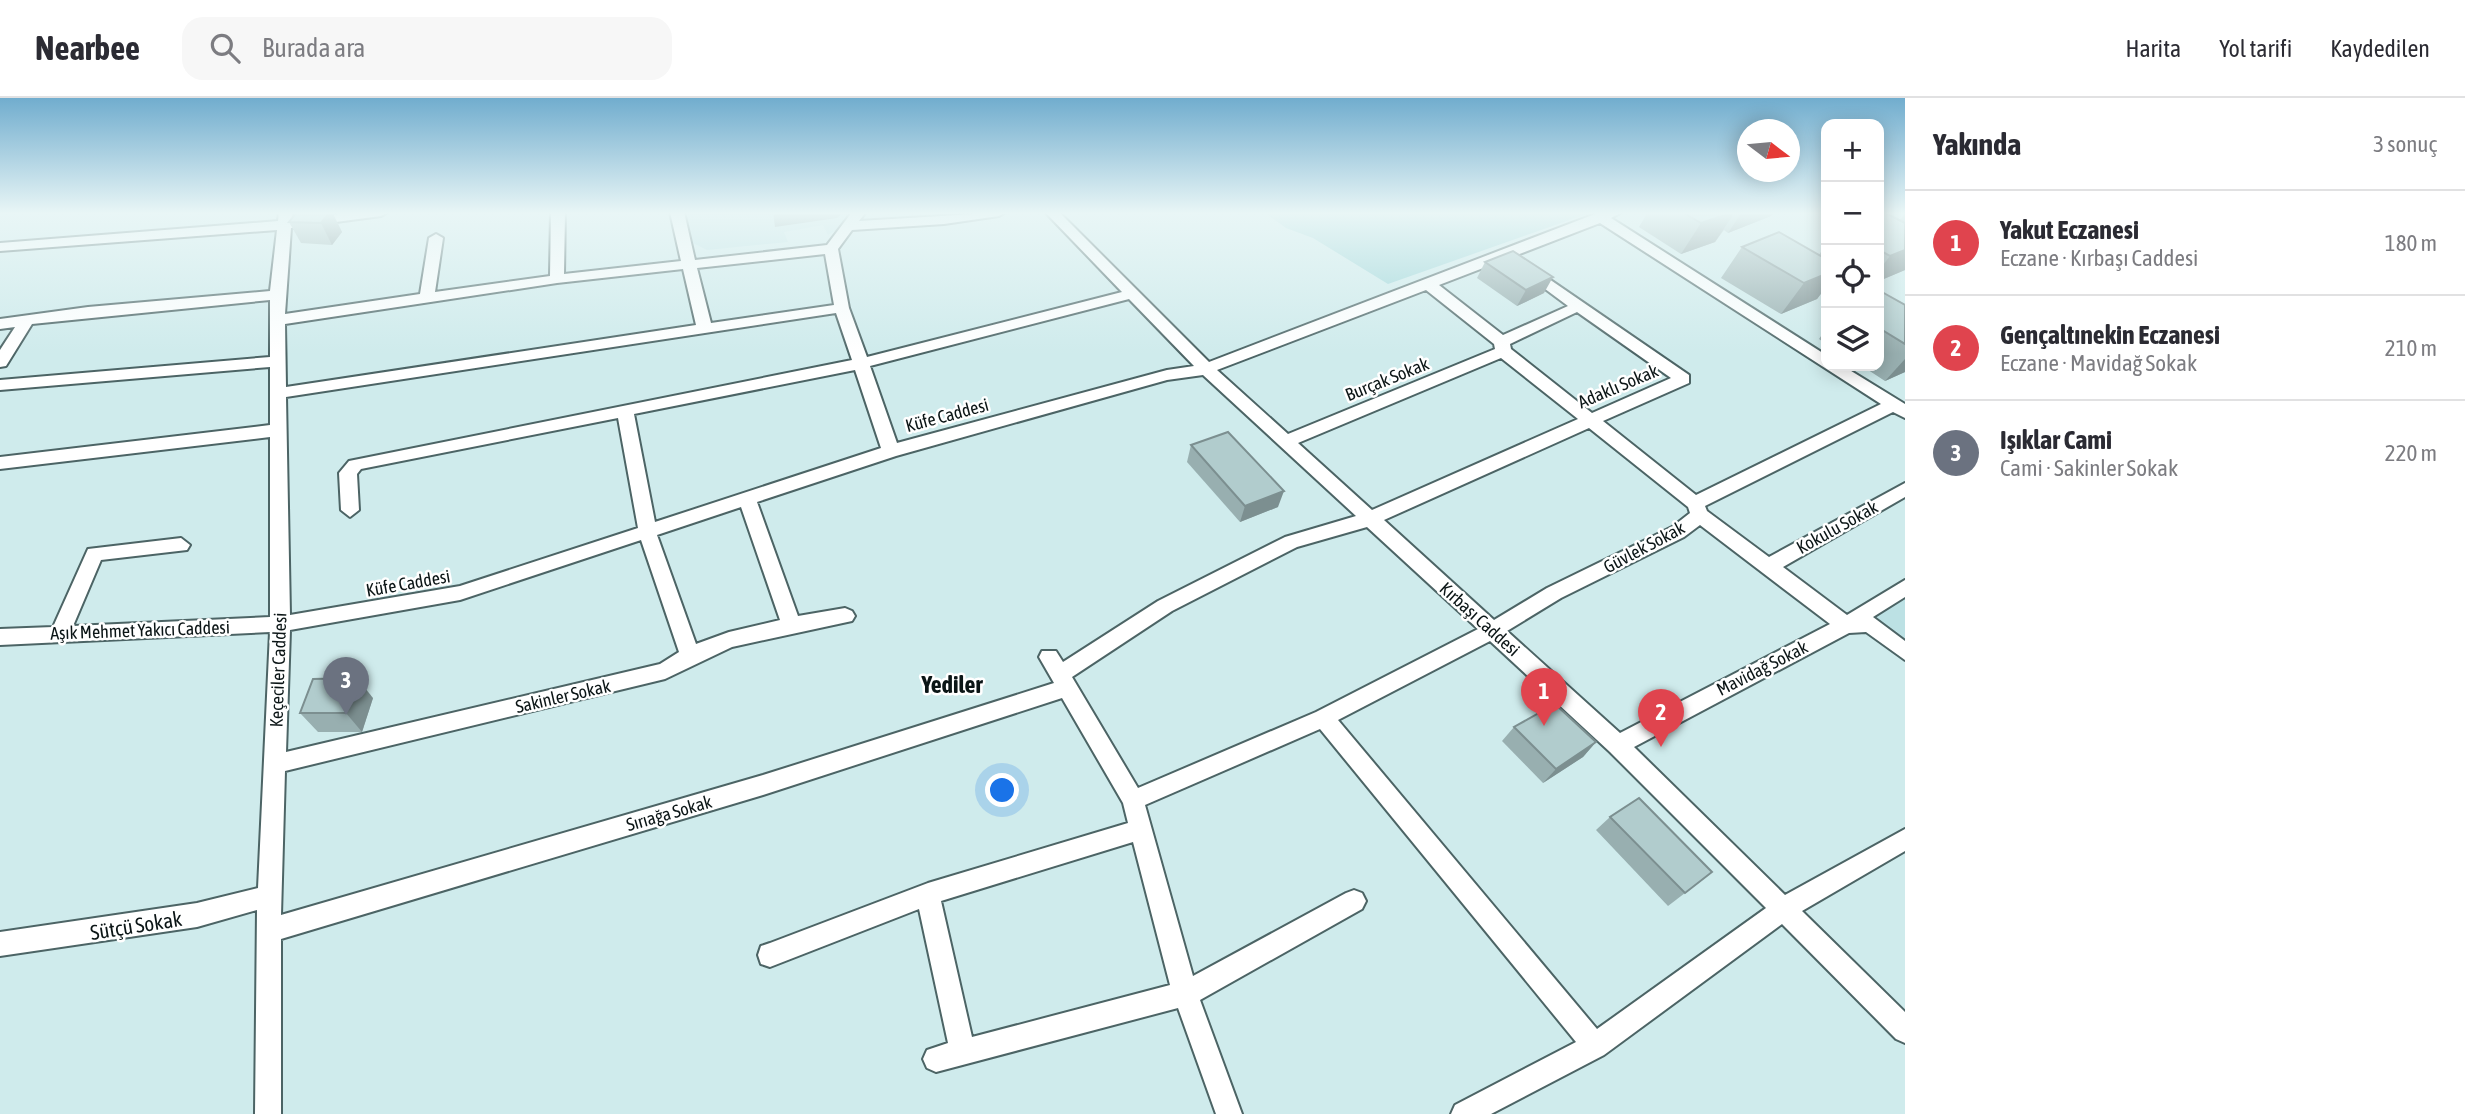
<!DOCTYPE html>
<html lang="tr">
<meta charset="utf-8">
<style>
:root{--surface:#fff;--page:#f7f7f7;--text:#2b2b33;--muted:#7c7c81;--line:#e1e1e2;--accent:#18666b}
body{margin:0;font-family:"Asap Condensed",sans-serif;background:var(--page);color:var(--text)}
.controls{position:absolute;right:21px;top:21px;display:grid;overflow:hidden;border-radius:14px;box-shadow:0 4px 18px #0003}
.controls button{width:63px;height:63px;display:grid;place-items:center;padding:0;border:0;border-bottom:2px solid var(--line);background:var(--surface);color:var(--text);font:35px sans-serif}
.compass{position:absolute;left:1737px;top:21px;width:63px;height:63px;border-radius:50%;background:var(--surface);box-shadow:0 4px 18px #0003;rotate:106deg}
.you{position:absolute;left:1003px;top:693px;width:24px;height:24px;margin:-18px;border:5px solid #fff;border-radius:50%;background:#1a73e8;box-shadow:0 0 0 10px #1a73e833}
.badge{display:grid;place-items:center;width:46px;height:46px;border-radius:50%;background:var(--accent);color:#fff;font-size:23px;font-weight:700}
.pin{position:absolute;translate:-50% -58px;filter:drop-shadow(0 2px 4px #0008)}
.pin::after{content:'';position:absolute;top:37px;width:24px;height:21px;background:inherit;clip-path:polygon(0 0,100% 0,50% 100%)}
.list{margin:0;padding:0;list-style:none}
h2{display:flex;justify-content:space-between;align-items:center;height:91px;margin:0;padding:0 28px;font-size:30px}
h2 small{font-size:23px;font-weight:400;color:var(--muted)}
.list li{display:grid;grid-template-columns:46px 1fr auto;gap:21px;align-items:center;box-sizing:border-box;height:105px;padding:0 28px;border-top:2px solid var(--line)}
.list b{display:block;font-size:26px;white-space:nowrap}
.list p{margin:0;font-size:23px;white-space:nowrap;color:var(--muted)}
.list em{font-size:23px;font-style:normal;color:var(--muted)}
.icon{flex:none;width:38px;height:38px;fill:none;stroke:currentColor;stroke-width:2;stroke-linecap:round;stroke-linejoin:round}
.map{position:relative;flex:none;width:1905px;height:1016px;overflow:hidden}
header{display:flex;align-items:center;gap:42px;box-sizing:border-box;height:98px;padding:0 35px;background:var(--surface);border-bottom:2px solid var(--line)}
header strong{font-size:33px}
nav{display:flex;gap:38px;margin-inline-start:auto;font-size:24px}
.search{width:490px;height:63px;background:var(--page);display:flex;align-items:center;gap:18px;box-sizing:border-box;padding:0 24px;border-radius:21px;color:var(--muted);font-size:26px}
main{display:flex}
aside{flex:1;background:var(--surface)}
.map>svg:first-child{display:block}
.built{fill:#bce1e4}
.green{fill:#9dd5d8}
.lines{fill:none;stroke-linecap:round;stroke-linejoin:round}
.minor-casing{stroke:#4c6465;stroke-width:4}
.minor{fill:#fff;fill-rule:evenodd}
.wall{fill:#98afb0}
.shaded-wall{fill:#7c8f90}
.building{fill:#b1cccd;stroke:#7c8f90;stroke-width:2}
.labels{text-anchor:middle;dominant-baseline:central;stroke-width:5;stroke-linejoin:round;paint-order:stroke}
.street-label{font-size:18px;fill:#0b1516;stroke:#fff}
.near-street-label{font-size:21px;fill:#0b1516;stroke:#fff}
.district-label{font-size:24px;font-weight:bold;fill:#0b1516;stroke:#fff}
</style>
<header>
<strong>Nearbee</strong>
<div class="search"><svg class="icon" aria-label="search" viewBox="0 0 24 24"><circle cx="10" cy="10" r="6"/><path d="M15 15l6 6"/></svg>Burada ara</div>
<nav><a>Harita</a><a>Yol tarifi</a><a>Kaydedilen</a></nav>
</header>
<main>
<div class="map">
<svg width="1905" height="1016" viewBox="0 0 1905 1016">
<rect width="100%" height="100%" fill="#cfebec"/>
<g class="built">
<path d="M685 114H853L842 129 828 137 823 127 784 134 788 144 707 152 693 145Z"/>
<path d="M1905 499V549L1868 521Z"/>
</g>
<path class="green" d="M1264 114H1592L1388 186 1313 140 1286 130Z"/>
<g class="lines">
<defs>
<path id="minor" d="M279 114H293L292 122 354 114H388L381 118 291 130 285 216 420 196 429 140 436 136 443 140 435 194 550 178 551 114H565L564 176 681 163 670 114H684L695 162 827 147 852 114H866L859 123 1006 114 999 118 944 126 852 132 838 151 849 210 867 259 1122 194 1045 114H1059L1209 264 1595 116 1622 114 1611 120 1826 257V268H1843L1905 306V320L1893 314 1705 408 1707 413 1769 459 1905 385V399L1783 469 1847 517 1905 482V499L1873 519 1905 543V562L1866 534 1849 535 1634 649 1785 797 1905 731V753L1802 813 1905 914V945L1896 941 1782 826 1604 957 1491 1016H1451L1455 1007 1576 944 1320 631 1145 707 1193 878 1346 795 1354 792 1362 795 1366 803 1362 811 1200 902 1242 1016H1216L1178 910 936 974 927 970 923 961 927 952 948 945 919 811 770 869 761 866 758 857 761 848 770 845 928 785 1128 725 1123 705 1062 600 763 697 281 841V1016H255L257 812 197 829 0 858V834L197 805 258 790 270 534 0 547V531L53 529 88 451 181 440 190 447 187 452 101 462 73 528 270 519V339L0 371V359L270 327V269L0 292V282L270 259V202L32 226 6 268 0 269V252L15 229 0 231V221L88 209 270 193 277 132 0 153V145L278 123ZM1600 125 1881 306 1696 397 1603 323 1689 285V277L1533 170 1528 169 1521 173 1568 208 1503 237 1439 187ZM825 156 834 207 711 225 697 170ZM683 171 696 227 286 289 285 226 557 185ZM1426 192 1494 246 1495 251 1288 336 1217 272ZM1129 201 1194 268 1167 272 897 345 870 268ZM1577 214 1671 280 1592 315 1511 251 1510 246ZM836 215 852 262 349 363 339 375 341 412 350 419 359 412 357 376 361 371 618 320 638 430 460 488 290 517 286 299ZM1501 260 1578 321 1372 412 1298 345ZM855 272 881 350 655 424 634 316ZM1203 277 1356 418 1285 439 1158 503 1063 564 1056 553H1042L1039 559 1054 585 763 677 281 817 285 673 665 581 732 549 852 523 855 518 852 513 845 510 798 518 757 404 896 358 1167 282ZM1589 330 1688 409 1690 415 1672 429 1547 490 1494 522 1384 422ZM741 409 780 522 729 534 696 546 657 437ZM1700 427 1830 526 1620 635 1507 533 1561 500 1684 439ZM1367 429 1478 531 1316 614 1138 690 1072 579 1172 513 1297 449ZM641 442 679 554 660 566 286 654 290 532 460 502ZM1490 543 1610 654 1766 810 1597 931 1338 622ZM1133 744 1170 887 972 939 941 803Z"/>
</defs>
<use href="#minor" class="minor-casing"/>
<use href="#minor" class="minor"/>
</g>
<g class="wall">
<path d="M297 114H332L342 134 332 147 301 145 289 124Z"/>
<path d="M1648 114H1774L1771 118 1728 135 1724 132 1715 144 1681 156 1639 129Z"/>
<path d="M1879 114 1900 122 1905 116V172L1879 183Z"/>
<path d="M1826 146V189L1817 201 1781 216 1721 180 1742 149 1819 157Z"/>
<path d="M1485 164 1544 195 1517 208 1477 180Z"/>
<path d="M1879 195 1905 207V274L1885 283 1862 268H1879Z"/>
<path d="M1826 231V246L1819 241Z"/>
<path d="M1191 347 1278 409 1240 424 1187 364Z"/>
<path d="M373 600 362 634H318L300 615Z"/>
<path d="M1514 629 1596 644 1583 659 1543 685 1502 643Z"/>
<path d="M1610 719 1685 795 1668 808 1596 732Z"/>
</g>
<g class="shaded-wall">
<path d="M330 114H332L342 134 332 147 321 125Z"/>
<path d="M773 114H844L837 120 775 129Z"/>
<path d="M1735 114 1715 144 1681 156 1701 125Z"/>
<path d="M1742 114H1774L1771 118 1728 135Z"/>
<path d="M1905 152V172L1879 183V172L1890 158Z"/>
<path d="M1826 176V189L1817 201 1781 216 1804 185Z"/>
<path d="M1553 179 1544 195 1517 208 1526 192Z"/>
<path d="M1905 261V274L1885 283Z"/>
<path d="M1284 393 1278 409 1240 424 1245 408Z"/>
<path d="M357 580 373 600 362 634 346 615Z"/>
<path d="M1596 644 1583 659 1543 685 1556 671Z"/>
</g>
<g class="building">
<path d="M297 114H330L321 125 289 124Z"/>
<path d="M1682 114H1734L1701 125Z"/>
<path d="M1879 114H1884L1905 125V152L1890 158 1879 152Z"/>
<path d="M1779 134 1826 161V176L1804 185 1742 149Z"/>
<path d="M1513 153 1553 179 1526 192 1485 164Z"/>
<path d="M1882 194 1905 207V246L1879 230V195Z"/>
<path d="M1228 334 1284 393 1245 408 1191 347Z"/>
<path d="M357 580 346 615H300L313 581Z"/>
<path d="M1555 606 1596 644 1556 671 1514 629Z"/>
<path d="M1639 700 1712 774 1685 795 1610 719Z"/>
</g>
<linearGradient id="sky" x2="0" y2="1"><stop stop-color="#71adce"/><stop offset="0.45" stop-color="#e9f6f6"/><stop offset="1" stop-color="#e9f6f6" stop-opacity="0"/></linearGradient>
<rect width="1905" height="256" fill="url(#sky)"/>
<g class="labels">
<g class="street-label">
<text transform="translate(1387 281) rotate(-22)">Burçak Sokak</text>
<text transform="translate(1618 288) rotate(-23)">Adaklı Sokak</text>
<text transform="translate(947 317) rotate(-15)">Küfe Caddesi</text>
<text transform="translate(1837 429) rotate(-29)">Kokulu Sokak</text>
<text transform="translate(1644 449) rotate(-28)">Güvlek Sokak</text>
<text transform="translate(408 485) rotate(-10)">Küfe Caddesi</text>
<text transform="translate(1480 521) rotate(42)">Kırbaşı Caddesi</text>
<text transform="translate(140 532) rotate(-2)">Aşık Mehmet Yakıcı Caddesi</text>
<text transform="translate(1762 570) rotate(-27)">Mavidağ Sokak</text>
<text transform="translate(278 572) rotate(-88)">Keçeciler Caddesi</text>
<text transform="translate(563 598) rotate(-13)">Sakinler Sokak</text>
<text transform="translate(669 715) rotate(-16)">Sırıağa Sokak</text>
</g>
<g class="near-street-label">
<text transform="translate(136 827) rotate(-9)">Sütçü Sokak</text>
</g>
<g class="district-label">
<text x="952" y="586">Yediler</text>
</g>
</g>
</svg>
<div class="controls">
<button>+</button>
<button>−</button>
<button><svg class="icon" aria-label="locate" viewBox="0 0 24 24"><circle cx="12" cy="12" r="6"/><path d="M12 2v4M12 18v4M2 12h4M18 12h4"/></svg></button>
<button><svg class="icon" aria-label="layers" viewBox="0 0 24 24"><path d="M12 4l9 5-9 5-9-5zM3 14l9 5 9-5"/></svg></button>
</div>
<svg class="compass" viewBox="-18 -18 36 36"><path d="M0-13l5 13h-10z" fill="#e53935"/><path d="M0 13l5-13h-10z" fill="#7c7c81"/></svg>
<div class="you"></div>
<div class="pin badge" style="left:1544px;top:628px;background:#e0444e">1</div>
<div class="pin badge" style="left:1661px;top:649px;background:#e0444e">2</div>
<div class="pin badge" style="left:346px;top:617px;background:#6b7280">3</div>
</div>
<aside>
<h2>Yakında<small>3 sonuç</small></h2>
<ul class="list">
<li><span class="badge" style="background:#e0444e">1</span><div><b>Yakut Eczanesi</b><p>Eczane · Kırbaşı Caddesi</p></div><em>180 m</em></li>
<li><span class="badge" style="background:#e0444e">2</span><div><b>Gençaltınekin Eczanesi</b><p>Eczane · Mavidağ Sokak</p></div><em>210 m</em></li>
<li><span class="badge" style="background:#6b7280">3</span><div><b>Işıklar Cami</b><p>Cami · Sakinler Sokak</p></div><em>220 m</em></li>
</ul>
</aside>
</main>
